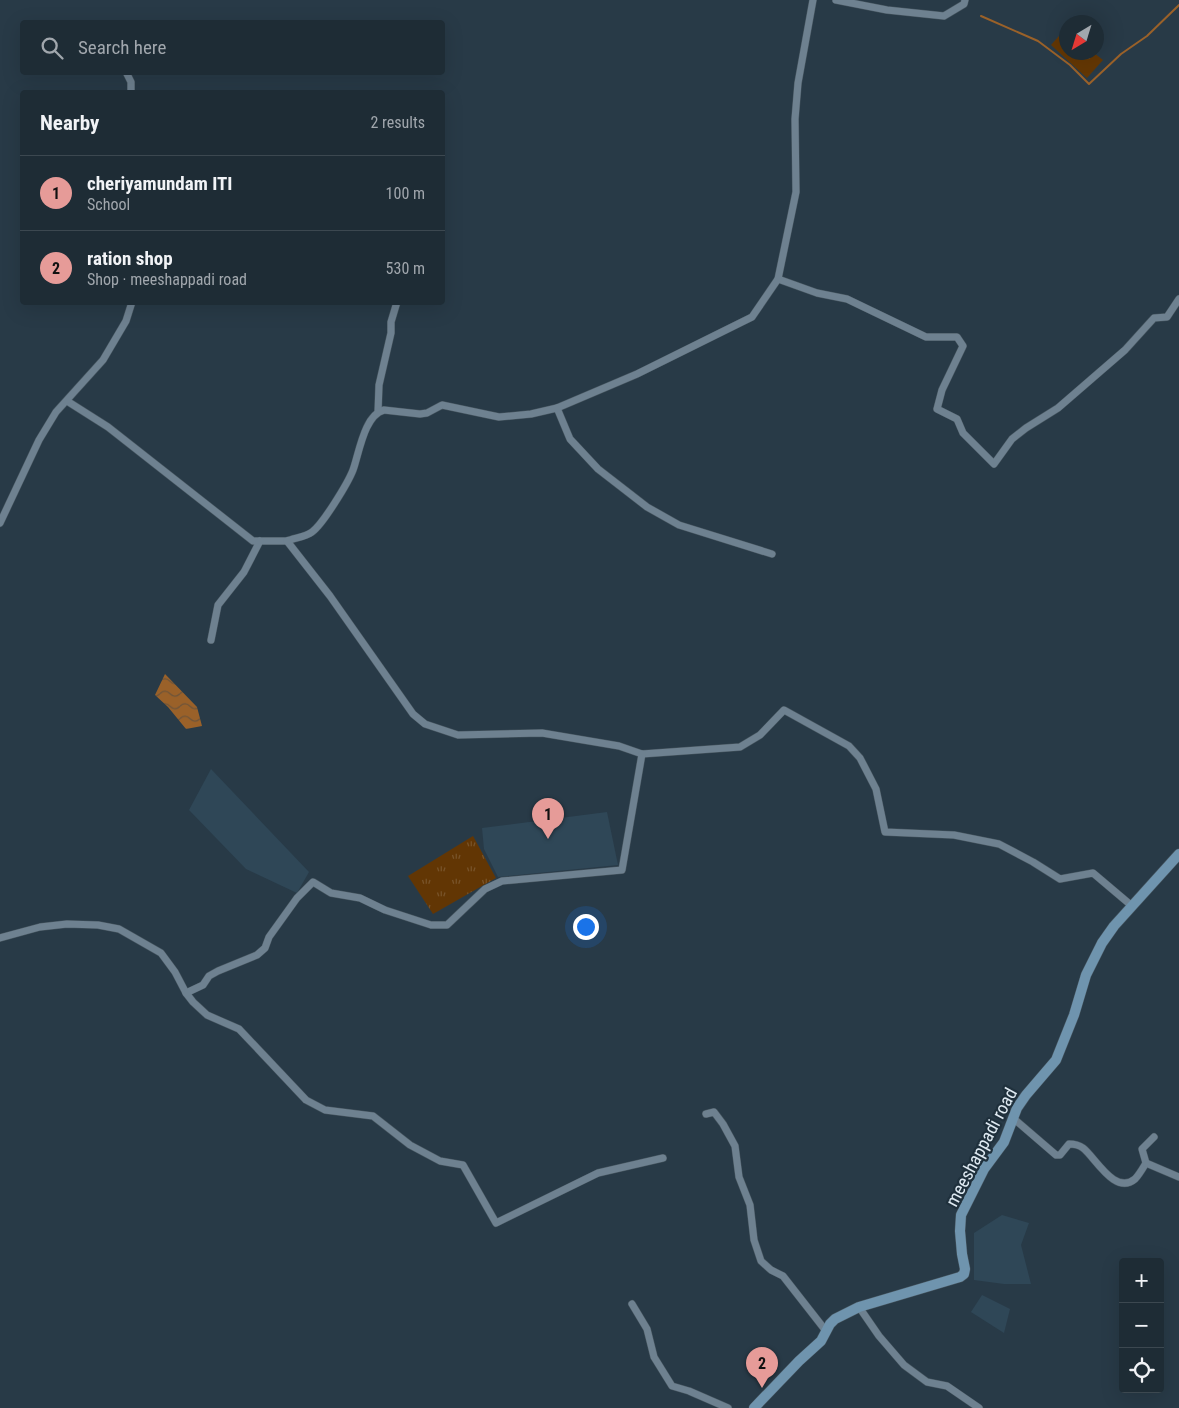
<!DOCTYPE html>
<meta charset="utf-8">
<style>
:root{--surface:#1e2c35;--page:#2b3841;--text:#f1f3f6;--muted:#a1a7ad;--line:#3c4850;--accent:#e69b98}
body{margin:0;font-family:"Roboto Condensed",sans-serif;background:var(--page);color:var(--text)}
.controls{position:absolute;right:15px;bottom:15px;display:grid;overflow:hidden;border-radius:5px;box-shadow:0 5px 20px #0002}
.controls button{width:45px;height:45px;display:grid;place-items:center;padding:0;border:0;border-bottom:1px solid var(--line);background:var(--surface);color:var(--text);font:25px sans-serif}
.compass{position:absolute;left:1059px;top:15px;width:45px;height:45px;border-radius:50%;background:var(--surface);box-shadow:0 5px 20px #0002;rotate:218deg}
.you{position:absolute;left:585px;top:926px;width:18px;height:18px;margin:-12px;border:4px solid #fff;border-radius:50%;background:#1a73e8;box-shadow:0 0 0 8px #1a73e833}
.badge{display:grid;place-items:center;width:32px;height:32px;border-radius:50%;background:var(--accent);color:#111;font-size:16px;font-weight:700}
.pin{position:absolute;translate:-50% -41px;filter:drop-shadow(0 1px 2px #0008)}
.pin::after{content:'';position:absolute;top:26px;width:18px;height:15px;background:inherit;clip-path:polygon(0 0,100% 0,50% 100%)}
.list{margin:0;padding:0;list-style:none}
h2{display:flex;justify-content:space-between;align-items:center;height:65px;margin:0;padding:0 20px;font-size:21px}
h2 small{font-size:16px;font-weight:400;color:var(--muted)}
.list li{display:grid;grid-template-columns:32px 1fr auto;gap:15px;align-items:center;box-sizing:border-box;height:75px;padding:0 20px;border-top:1px solid var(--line)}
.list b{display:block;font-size:19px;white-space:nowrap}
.list p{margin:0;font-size:16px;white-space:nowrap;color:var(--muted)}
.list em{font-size:16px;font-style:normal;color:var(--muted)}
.icon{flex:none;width:28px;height:28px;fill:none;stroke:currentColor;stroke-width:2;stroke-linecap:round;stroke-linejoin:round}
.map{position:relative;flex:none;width:1179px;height:1408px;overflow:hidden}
.search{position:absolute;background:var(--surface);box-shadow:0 5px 20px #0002;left:20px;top:20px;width:425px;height:55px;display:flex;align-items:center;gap:12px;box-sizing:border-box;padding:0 18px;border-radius:5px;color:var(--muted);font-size:19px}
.panel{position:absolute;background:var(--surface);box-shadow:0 5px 20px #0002;left:20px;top:90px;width:425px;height:215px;border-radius:5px}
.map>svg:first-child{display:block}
.built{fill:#2f4757}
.park{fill:url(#park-tufts)}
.water{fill:url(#water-waves)}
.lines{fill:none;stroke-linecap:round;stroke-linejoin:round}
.stream{stroke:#9a6129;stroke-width:2}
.street-casing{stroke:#46555f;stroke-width:8}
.secondary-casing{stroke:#46555f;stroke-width:11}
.street{stroke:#6e8190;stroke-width:7}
.secondary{stroke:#6f94ae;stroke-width:10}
.labels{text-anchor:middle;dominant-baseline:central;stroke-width:4.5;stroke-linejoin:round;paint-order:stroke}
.street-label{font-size:18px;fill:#dfeaf2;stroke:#1f303c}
</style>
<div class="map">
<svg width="1179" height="1408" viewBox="0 0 1179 1408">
<defs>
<pattern id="park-tufts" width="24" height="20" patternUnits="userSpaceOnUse" patternTransform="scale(1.25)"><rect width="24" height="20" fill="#623604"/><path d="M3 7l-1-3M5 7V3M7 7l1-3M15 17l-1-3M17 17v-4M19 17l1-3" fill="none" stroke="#785329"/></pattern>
<pattern id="water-waves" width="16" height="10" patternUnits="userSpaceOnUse" patternTransform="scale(1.25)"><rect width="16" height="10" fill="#9a6129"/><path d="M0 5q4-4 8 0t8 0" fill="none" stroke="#6e5439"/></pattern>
</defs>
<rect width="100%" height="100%" fill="#283a47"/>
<g class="built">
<path d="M211 769 309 872 297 893 246 869 189 810Z"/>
<path d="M607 812 618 865 498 877 484 849 482 828Z"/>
<path d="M1002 1215 1029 1223 1021 1245 1031 1284H1004L974 1280V1233Z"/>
<path d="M982 1295 1010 1309 1004 1333 971 1312Z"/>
</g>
<g class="park">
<path d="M1066 28V52L1094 53 1103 60 1087 78 1051 45Z"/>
<path d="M473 836 496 878 433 914 408 876Z"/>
</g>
<path class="water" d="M165 674 197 707 202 726 186 729 168 707 155 695Z"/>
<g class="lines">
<path class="stream" d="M981 16 1038 41 1070 65 1089 84 1121 54 1147 36 1179 5"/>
<defs>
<g id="street">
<path d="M836 0 887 10 944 16 964 4 965 0"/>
<path d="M126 72 131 82V92"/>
<path d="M778 279 817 293 847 299 926 337H957L963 346 942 390 937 409 957 419 963 433 994 464 1012 439 1026 428 1058 408 1125 350 1154 318 1167 317 1179 299"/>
<path d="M67 401 108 427 253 541H287L330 596 413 714 425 724 458 735 542 733 619 746 642 754 740 747 760 735 784 710 849 746 860 758 876 789 885 832 954 835 999 844 1033 862 1060 879 1093 873 1132 906"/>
<path d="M557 408 570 439 598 469 647 507 679 525 772 554"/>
<path d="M378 412 379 385 391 333V322L397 302"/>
<path d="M0 523 39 440 56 412 103 360 126 321 132 302"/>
<path d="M287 541C294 538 306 537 312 532 323 524 348 483 353 470 359 454 364 415 384 410L420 414 427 413 442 405 499 417 531 414 557 408 637 374 752 317 778 279 796 192 795 119 798 83 813 0"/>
<path d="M211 640 218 605 244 572 260 541"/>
<path d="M0 938 40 927 67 924 98 925 119 929 161 953 175 972 186 993 193 1002 207 1015 239 1029 306 1100 325 1110 373 1116 410 1145 440 1161 463 1165 496 1223 598 1173 663 1158"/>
<path d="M186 993 203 985 209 976 218 971 257 955 265 948 269 937 297 898 313 882 331 893 360 898 385 910 431 925H447L485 889 502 881 622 870 642 754"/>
<path d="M706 1114 714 1112 723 1124 735 1146 739 1177 750 1205 754 1240 761 1261 771 1270 783 1276 826 1331"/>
<path d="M1013 1118 1056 1155H1060L1069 1144C1074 1144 1079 1145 1083 1148 1095 1157 1115 1196 1135 1179 1139 1175 1143 1168 1146 1163L1179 1177"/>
<path d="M1146 1163 1142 1149 1154 1137"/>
<path d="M632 1304 647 1329 654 1357 672 1386 689 1391 728 1408"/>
<path d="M859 1307 879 1336 904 1365 927 1382 947 1386 979 1408"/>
</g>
<path id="secondary" d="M754 1408 799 1361 821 1341 830 1324 835 1319 859 1307 960 1277 964 1274 965 1269 962 1254 960 1231 961 1215 984 1169 1004 1142 1017 1108 1026 1095 1056 1060 1074 1015 1086 975 1102 943 1114 926 1179 854"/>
</defs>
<use href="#street" class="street-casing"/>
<use href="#secondary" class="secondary-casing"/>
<use href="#street" class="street"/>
<use href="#secondary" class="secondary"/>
</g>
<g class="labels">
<g class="street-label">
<text transform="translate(981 1147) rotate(-62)">meeshappadi road</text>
</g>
</g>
</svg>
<div class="controls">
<button>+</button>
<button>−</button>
<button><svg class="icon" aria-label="locate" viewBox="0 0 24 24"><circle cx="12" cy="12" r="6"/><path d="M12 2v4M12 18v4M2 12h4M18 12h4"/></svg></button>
</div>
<svg class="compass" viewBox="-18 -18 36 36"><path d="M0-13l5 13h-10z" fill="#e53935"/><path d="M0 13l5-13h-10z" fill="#a1a7ad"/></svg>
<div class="you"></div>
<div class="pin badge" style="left:548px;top:839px">1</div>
<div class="pin badge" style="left:762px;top:1388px">2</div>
<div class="search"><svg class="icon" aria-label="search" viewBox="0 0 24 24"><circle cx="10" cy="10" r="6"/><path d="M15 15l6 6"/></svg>Search here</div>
<section class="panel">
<h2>Nearby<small>2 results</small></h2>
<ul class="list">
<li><span class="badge">1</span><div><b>cheriyamundam ITI</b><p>School</p></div><em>100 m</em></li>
<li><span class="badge">2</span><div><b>ration shop</b><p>Shop · meeshappadi road</p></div><em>530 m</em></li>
</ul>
</section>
</div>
